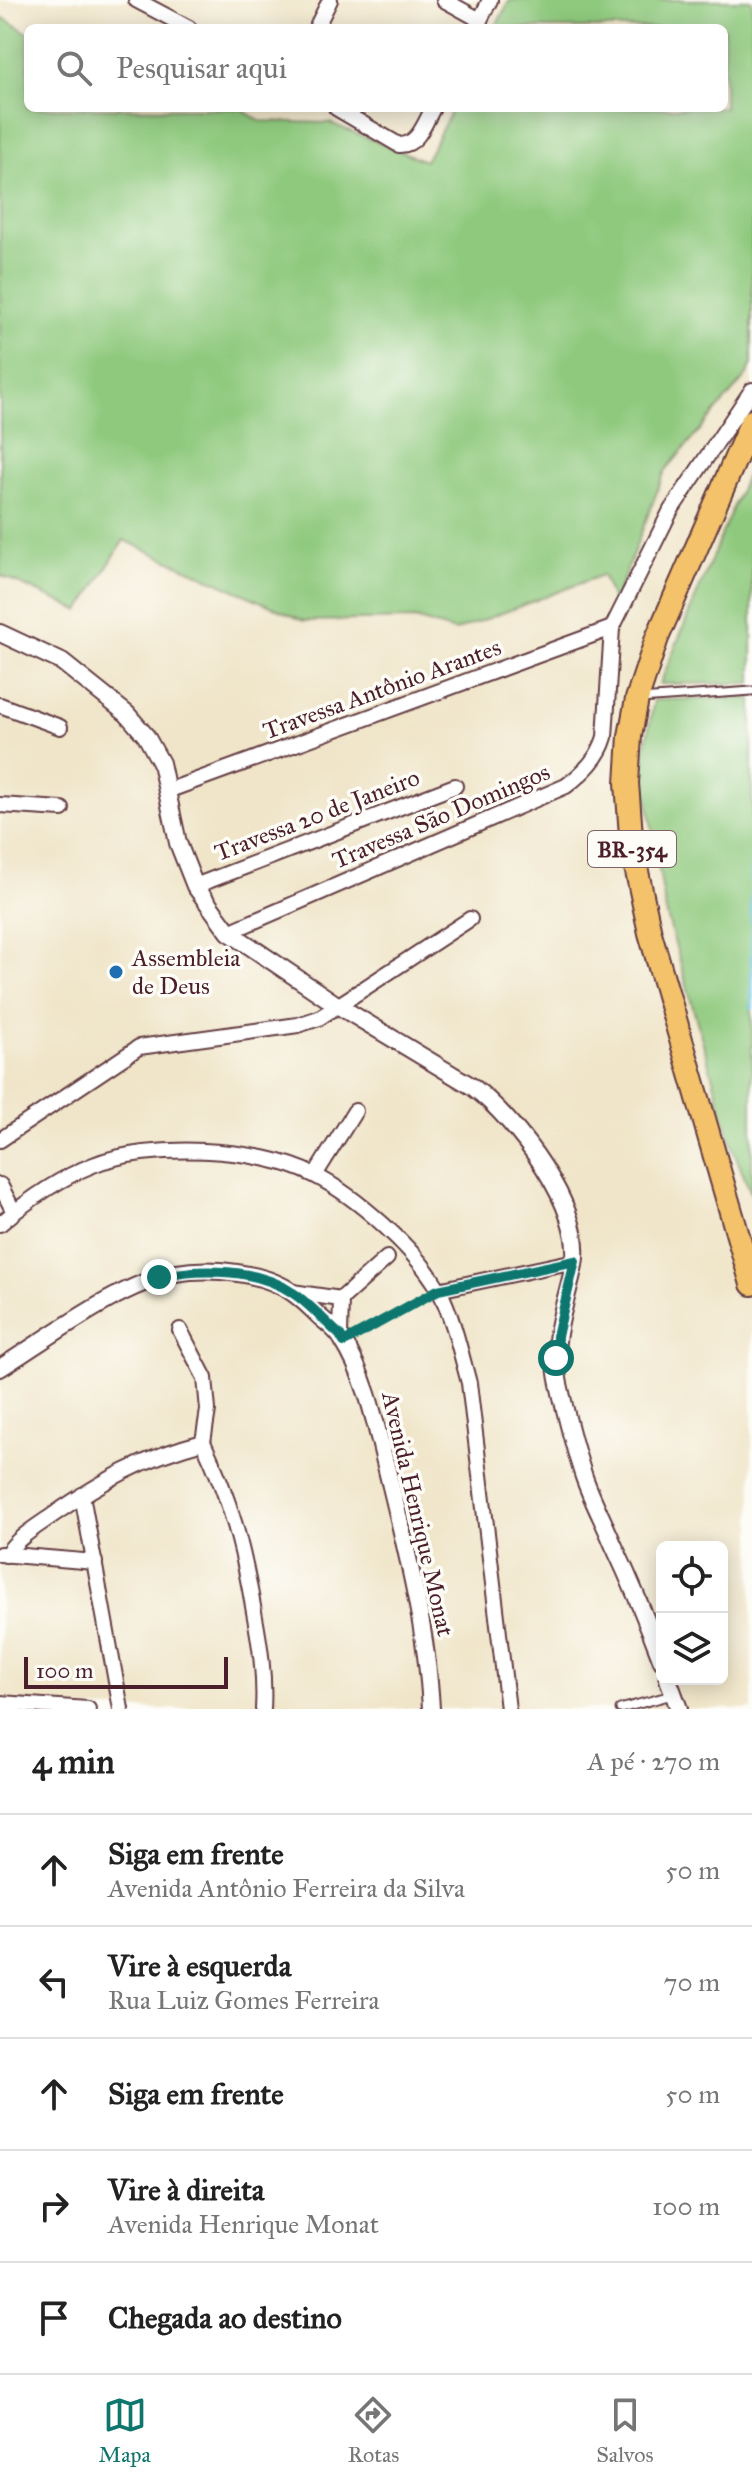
<!DOCTYPE html>
<html lang="pt">
<meta charset="utf-8">
<style>
:root{--surface:#fff;--page:#f2f2f2;--text:#222;--muted:#767676;--line:#e0e0e0;--accent:#0f766e}
body{margin:0;font-family:"IM FELL Great Primer",serif;background:var(--page);color:var(--text)}
.controls{position:absolute;right:24px;bottom:24px;display:grid;overflow:hidden;border-radius:12px;box-shadow:0 4px 20px #0003}
.controls button{width:72px;height:72px;display:grid;place-items:center;padding:0;border:0;border-bottom:2px solid var(--line);background:var(--surface);color:var(--text);font:40px sans-serif}
.scale{position:absolute;left:24px;bottom:20px;width:204px;box-sizing:border-box;padding-left:8px;border:4px solid #4a1f2b;border-top:0;font-size:22px;line-height:28px;white-space:nowrap;color:#4a1f2b;-webkit-text-stroke:6px #fdfcf7;paint-order:stroke}
.stop{position:absolute;width:24px;height:24px;margin:-18px;border:6px solid #0f766e;border-radius:50%;background:#fff}
.stop.end{background:#0f766e;border-color:#fff;box-shadow:0 2px 8px #0008}
.list{margin:0;padding:0;list-style:none}
h2{display:flex;justify-content:space-between;align-items:center;height:104px;margin:0;padding:0 32px;font-size:34px}
h2 small{font-size:26px;font-weight:400;color:var(--muted)}
.list li{display:grid;grid-template-columns:52px 1fr auto;gap:24px;align-items:center;box-sizing:border-box;height:112px;padding:0 32px;border-top:2px solid var(--line)}
.list b{display:block;font-size:30px;white-space:nowrap}
.list p{margin:0;font-size:26px;white-space:nowrap;color:var(--muted)}
.list em{font-size:26px;font-style:normal;color:var(--muted)}
.icon{flex:none;width:44px;height:44px;fill:none;stroke:currentColor;stroke-width:2;stroke-linecap:round;stroke-linejoin:round}
.map{position:relative;flex:none;width:752px;height:1709px;overflow:hidden}
.search{position:absolute;background:var(--surface);box-shadow:0 4px 20px #0003;left:24px;right:24px;top:24px;height:88px;display:flex;align-items:center;gap:20px;box-sizing:border-box;padding:0 28px;border-radius:12px;color:var(--muted);font-size:30px}
.sheet{height:664px;background:var(--surface)}
nav{display:flex;justify-content:space-around;align-items:center;box-sizing:border-box;height:112px;border-top:2px solid var(--line);background:var(--surface);font-size:22px;color:var(--muted)}
nav a{display:grid;justify-items:center;gap:4px}
nav .on{color:var(--accent)}
.map>svg:first-child{display:block}
.green{fill:#8ec97d;stroke:#6c7454;stroke-width:2}
.lines{fill:none;stroke-linecap:round;stroke-linejoin:round}
.stream{stroke:#63c0e1;stroke-width:4}
.service-casing{stroke:#633d43;stroke-width:11}
.minor-casing{stroke:#633d43;stroke-width:18}
.tertiary-casing{stroke:#633d43;stroke-width:20}
.trunk-casing{stroke:#633d43;stroke-width:26}
.path{stroke:#633d43;stroke-width:2;stroke-dasharray:6 6;stroke-linecap:butt}
.service{stroke:#fff;stroke-width:7}
.minor{stroke:#fff;stroke-width:14}
.tertiary{stroke:#fff;stroke-width:16}
.trunk{stroke:#f3c26a;stroke-width:22}
.route{stroke:#0f766e;stroke-width:10}
.poi-dot{fill:#1f6fb2;stroke:#fdfcf7;stroke-width:3}
.labels{text-anchor:middle;dominant-baseline:central;stroke-width:7;stroke-linejoin:round;paint-order:stroke}
.shield{fill:#fdfcf7;stroke:#806168;stroke-width:2}
.shield-label{font-size:22px;font-weight:bold;fill:#4a1f2b}
.street-label{font-size:24px;fill:#4a1f2b;stroke:#fdfcf7}
.poi-label{font-size:24px;fill:#4a1f2b;stroke:#fdfcf7;text-anchor:start}
</style>
<div class="map">
<svg width="752" height="1709" viewBox="0 0 752 1709">
<rect width="100%" height="100%" fill="#fdfcf7"/>
<filter id="ink" filterUnits="userSpaceOnUse"><feTurbulence type="fractalNoise" baseFrequency=".0125" numOctaves="2"/><feDisplacementMap in="SourceGraphic" scale="16" xChannelSelector="R" yChannelSelector="G"/><feConvolveMatrix kernelMatrix="1 2 1 2 8 2 1 2 1" color-interpolation-filters="sRGB"/></filter>
<filter id="wash" filterUnits="userSpaceOnUse"><feTurbulence type="fractalNoise" baseFrequency=".006" numOctaves="4" result="noise"/><feDisplacementMap in="SourceGraphic" scale="32" xChannelSelector="R" yChannelSelector="G"/><feGaussianBlur stdDeviation="1.8" result="paint"/><feColorMatrix in="noise" values="0 0 0 0 0 0 0 0 0 0 0 0 0 0 0 0 0 1.4 0 .05"/><feComposite in="paint" operator="in"/></filter>
<g filter="url(#wash)">
<rect width="100%" height="100%" fill="#f0e5c9"/>
<g class="green">
<path d="M510 0H752V364L747 375 665 471 614 603 602 575 455 631 415 619 304 621 124 540 80 611 0 575V16L28 33V108L241 109 260 121 330 123 425 161 453 108H724V28H495Z"/>
<path d="M752 461V683L660 684Z"/>
<path d="M752 698V1196L733 1149 666 912 642 766 654 700Z"/>
</g>
<g class="lines">
<path class="stream" d="M752 858V1008"/>
</g>
</g>
<g filter="url(#ink)">
<g class="lines">
<defs>
<g id="service">
<path d="M640 699 752 691"/>
<path d="M620 1709 672 1695"/>
</g>
<g id="minor">
<path d="M136 0 189 28"/>
<path d="M444 0 480 20"/>
<path d="M316 28 330 0"/>
<path d="M476 28 490 0"/>
<path d="M336 108 399 145C418 146 425 122 433 108"/>
<path d="M0 705 60 727"/>
<path d="M167 791 612 628"/>
<path d="M0 805 62 809"/>
<path d="M195 886 455 786"/>
<path d="M229 932 566 786C583 773 599 758 605 737L612 628 671 510 752 390"/>
<path d="M0 1140 139 1047 298 1025 319 1018 470 919"/>
<path d="M315 1175 355 1111"/>
<path d="M0 1185 14 1212"/>
<path d="M0 1224C27 1201 60 1178 93 1165 149 1142 260 1147 314 1175 356 1196 416 1249 439 1290 453 1317 461 1354 469 1383L508 1709"/>
<path d="M438 1290 575 1261"/>
<path d="M292 1292 341 1299 387 1258"/>
<path d="M180 1330 205 1378 208 1410 203 1442"/>
<path d="M340 1335 341 1299"/>
<path d="M203 1442C231 1501 243 1547 254 1612 260 1644 265 1676 263 1709"/>
<path d="M82 1495 121 1709"/>
<path d="M0 1554 95 1562"/>
<path d="M6 1555C18 1537 36 1527 53 1515 102 1481 145 1457 203 1442"/>
<path d="M0 1703 88 1709"/>
</g>
<g id="tertiary">
<path d="M0 633 62 662 127 714 146 736 161 763 178 843 195 886 229 932 337 1005 473 1087C516 1120 585 1208 574 1265 566 1304 549 1343 559 1384 566 1415 574 1447 584 1477 592 1500 604 1522 613 1544 631 1582 647 1621 662 1661"/>
<path d="M0 1368C50 1337 119 1284 176 1273 210 1267 265 1272 293 1293 303 1300 312 1309 320 1317 328 1324 337 1330 342 1339 367 1378 376 1426 387 1470 406 1548 427 1629 431 1709"/>
<path d="M668 1679 679 1709"/>
</g>
<path id="trunk" d="M752 421 657 638 637 699 630 736 627 783 632 848 650 933 752 1284"/>
</defs>
<use href="#service" class="service-casing"/>
<use href="#minor" class="minor-casing"/>
<use href="#tertiary" class="tertiary-casing"/>
<use href="#trunk" class="trunk-casing"/>
<path class="path" d="M356 1336 427 1296"/>
<use href="#service" class="service"/>
<use href="#minor" class="minor"/>
<use href="#tertiary" class="tertiary"/>
<use href="#trunk" class="trunk"/>
</g>
</g>
<g class="lines" filter="url(#ink)">
<path class="route" d="M159 1277C200 1268 257 1268 293 1293 310 1304 324 1321 340 1335L344 1342 438 1290 575 1261 557 1336 556 1358"/>
</g>
<circle class="poi-dot" cx="116" cy="972" r="8"/>
<g class="labels">
<rect class="shield" x="588" y="831" width="88" height="36" rx="6"/>
<g class="shield-label">
<text x="632" y="849">BR-354</text>
</g>
<g class="street-label">
<text transform="translate(382 689) rotate(-20)">Travessa Antônio Arantes</text>
<text transform="translate(317 815) rotate(-21)">Travessa 20 de Janeiro</text>
<text transform="translate(441 816) rotate(-23)">Travessa São Domingos</text>
<text transform="translate(418 1514) rotate(77)">Avenida Henrique Monat</text>
</g>
<g class="poi-label">
<text x="132" y="958">Assembleia<tspan x="132" dy="28">de Deus</tspan></text>
</g>
</g>
</svg>
<div class="controls">
<button><svg class="icon" aria-label="locate" viewBox="0 0 24 24"><circle cx="12" cy="12" r="6"/><path d="M12 2v4M12 18v4M2 12h4M18 12h4"/></svg></button>
<button><svg class="icon" aria-label="layers" viewBox="0 0 24 24"><path d="M12 4l9 5-9 5-9-5zM3 14l9 5 9-5"/></svg></button>
</div>
<div class="scale">100 m</div>
<div class="stop" style="left:556px;top:1358px"></div>
<div class="stop end" style="left:159px;top:1277px"></div>
<div class="search"><svg class="icon" aria-label="search" viewBox="0 0 24 24"><circle cx="10" cy="10" r="6"/><path d="M15 15l6 6"/></svg>Pesquisar aqui</div>
</div>
<section class="sheet">
<h2>4 min<small>A pé · 270 m</small></h2>
<ul class="list">
<li><svg class="icon" aria-label="ahead" viewBox="0 0 24 24"><path d="M12 20V5M6 11l6-6 6 6"/></svg><div><b>Siga em frente</b><p>Avenida Antônio Ferreira da Silva</p></div><em>50 m</em></li>
<li><svg class="icon" aria-label="left" viewBox="0 0 24 24"><path d="M17 20v-9H6M10 6l-5 5 5 5"/></svg><div><b>Vire à esquerda</b><p>Rua Luiz Gomes Ferreira</p></div><em>70 m</em></li>
<li><svg class="icon" aria-label="ahead" viewBox="0 0 24 24"><path d="M12 20V5M6 11l6-6 6 6"/></svg><div><b>Siga em frente</b></div><em>50 m</em></li>
<li><svg class="icon" aria-label="right" viewBox="0 0 24 24"><path d="M7 20v-9h11M14 6l5 5-5 5"/></svg><div><b>Vire à direita</b><p>Avenida Henrique Monat</p></div><em>100 m</em></li>
<li><svg class="icon" aria-label="arrive" viewBox="0 0 24 24"><path d="M6 21V4h12l-3 4 3 4H6"/></svg><div><b>Chegada ao destino</b></div></li>
</ul>
</section>
<nav>
<a class="on"><svg class="icon" aria-label="map" viewBox="0 0 24 24"><path d="M3 6l6-2 6 2 6-2v14l-6 2-6-2-6 2zM9 4v14M15 6v14"/></svg>Mapa</a>
<a><svg class="icon" aria-label="directions" viewBox="0 0 24 24"><path d="M12 3l9 9-9 9-9-9zM9 14v-3h6M13 9l2 2-2 2"/></svg>Rotas</a>
<a><svg class="icon" aria-label="saved" viewBox="0 0 24 24"><path d="M7 4h10v16l-5-4-5 4z"/></svg>Salvos</a>
</nav>
